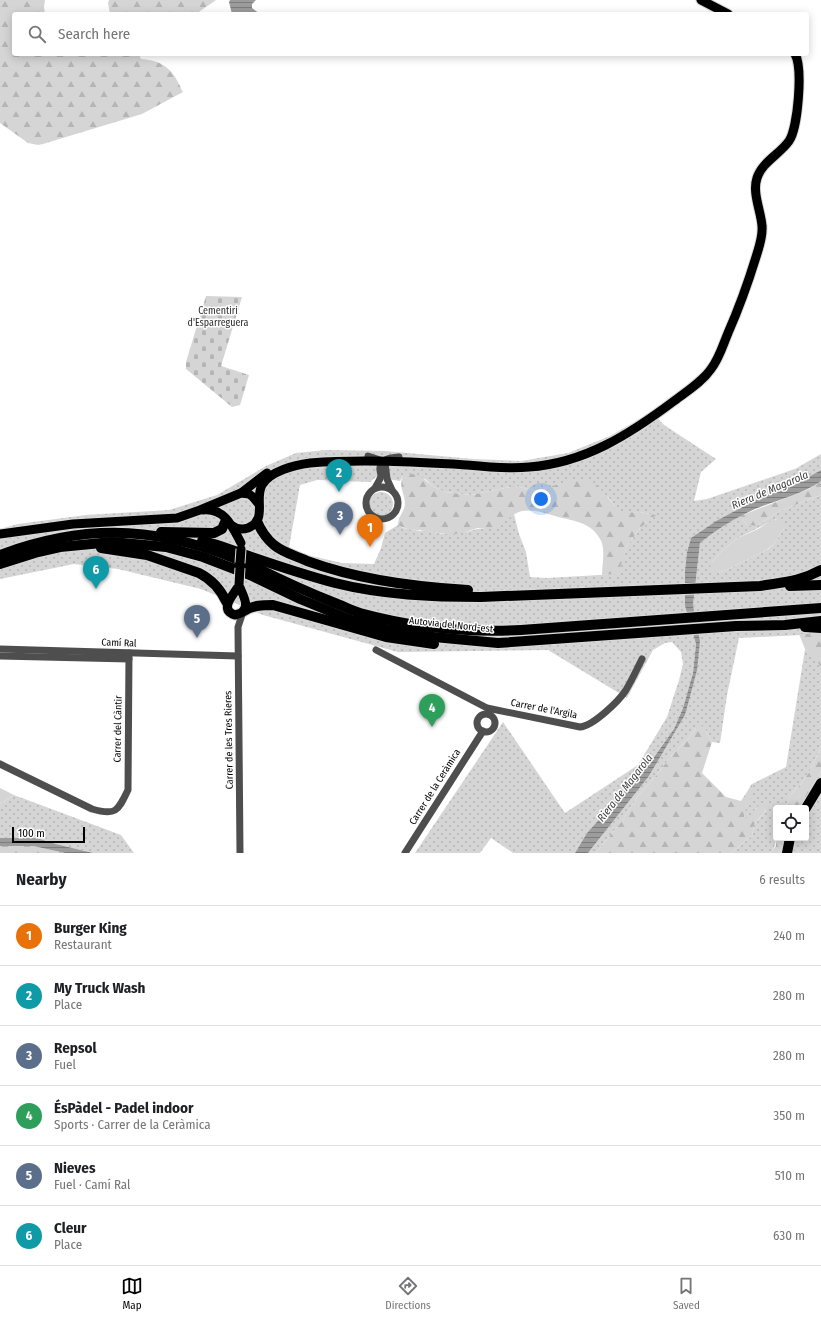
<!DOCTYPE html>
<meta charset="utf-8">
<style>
:root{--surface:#fff;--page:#f2f2f2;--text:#202124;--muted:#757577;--line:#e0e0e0;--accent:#000}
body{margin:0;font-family:"Fira Sans Condensed",sans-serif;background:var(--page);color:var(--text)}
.controls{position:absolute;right:12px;bottom:12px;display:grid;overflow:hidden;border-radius:4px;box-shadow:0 2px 10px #0003}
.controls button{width:36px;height:36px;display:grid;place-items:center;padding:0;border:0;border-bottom:1px solid var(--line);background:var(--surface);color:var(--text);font:20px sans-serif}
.scale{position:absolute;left:12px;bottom:10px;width:73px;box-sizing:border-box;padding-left:4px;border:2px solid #000;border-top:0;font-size:11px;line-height:14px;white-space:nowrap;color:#000;-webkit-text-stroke:3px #fff;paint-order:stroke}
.you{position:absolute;left:541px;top:499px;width:14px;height:14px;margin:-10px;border:3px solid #fff;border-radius:50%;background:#1a73e8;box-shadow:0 0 0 6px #1a73e833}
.badge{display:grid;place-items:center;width:26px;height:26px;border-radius:50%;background:var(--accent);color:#fff;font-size:13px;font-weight:700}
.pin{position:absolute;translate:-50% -33px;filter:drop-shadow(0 1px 2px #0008)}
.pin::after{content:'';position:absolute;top:21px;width:14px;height:12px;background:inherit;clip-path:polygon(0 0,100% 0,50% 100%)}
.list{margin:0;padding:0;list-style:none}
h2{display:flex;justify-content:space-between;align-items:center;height:52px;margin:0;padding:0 16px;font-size:17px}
h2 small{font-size:13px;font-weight:400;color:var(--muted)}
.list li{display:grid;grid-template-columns:26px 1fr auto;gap:12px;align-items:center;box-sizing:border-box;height:60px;padding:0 16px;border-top:1px solid var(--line)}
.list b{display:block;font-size:15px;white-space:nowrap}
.list p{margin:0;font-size:13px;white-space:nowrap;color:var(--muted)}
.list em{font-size:13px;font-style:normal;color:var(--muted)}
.icon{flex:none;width:22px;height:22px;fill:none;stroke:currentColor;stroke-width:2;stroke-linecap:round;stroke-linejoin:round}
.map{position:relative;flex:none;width:821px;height:853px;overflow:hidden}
.search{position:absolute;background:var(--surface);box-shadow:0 2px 10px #0003;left:12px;right:12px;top:12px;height:44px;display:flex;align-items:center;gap:10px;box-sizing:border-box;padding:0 14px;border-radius:4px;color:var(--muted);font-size:15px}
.sheet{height:412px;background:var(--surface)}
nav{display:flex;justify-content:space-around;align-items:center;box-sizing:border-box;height:56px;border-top:1px solid var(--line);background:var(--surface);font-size:11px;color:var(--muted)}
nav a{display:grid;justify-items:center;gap:2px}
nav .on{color:var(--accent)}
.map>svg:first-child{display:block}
.grass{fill:url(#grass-dots);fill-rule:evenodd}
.forest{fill:url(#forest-firs)}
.cemetery{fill:url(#cemetery-stones)}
.garden{fill:#d5d5d5}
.water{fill:url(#water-rules)}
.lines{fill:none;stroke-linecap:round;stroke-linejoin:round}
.major-casing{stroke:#dbdbdb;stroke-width:11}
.highway-casing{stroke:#dbdbdb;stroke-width:12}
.minor{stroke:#4e4e4e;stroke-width:7}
.major{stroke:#000;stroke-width:9}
.highway{stroke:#000;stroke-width:10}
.major-bridge-casing{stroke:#dbdbdb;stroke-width:11;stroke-linecap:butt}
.major-bridge{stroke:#000;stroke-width:9}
.labels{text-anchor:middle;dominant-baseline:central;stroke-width:3;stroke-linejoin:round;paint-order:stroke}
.park-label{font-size:10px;fill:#2c2c2c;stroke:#fff}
.street-label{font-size:10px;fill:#000;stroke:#fff}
.water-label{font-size:11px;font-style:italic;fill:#3d3d3d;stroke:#fff}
</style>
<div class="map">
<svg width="821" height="853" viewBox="0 0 821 853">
<defs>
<pattern id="grass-dots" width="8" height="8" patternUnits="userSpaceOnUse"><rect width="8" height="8" fill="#d5d5d5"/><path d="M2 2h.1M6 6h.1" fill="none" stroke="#b5b5b5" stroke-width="1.8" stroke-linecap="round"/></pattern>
<pattern id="forest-firs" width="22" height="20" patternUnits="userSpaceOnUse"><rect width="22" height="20" fill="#d5d5d5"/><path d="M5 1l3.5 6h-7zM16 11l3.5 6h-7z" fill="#b5b5b5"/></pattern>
<pattern id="cemetery-stones" width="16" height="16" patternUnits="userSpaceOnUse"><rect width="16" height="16" fill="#d5d5d5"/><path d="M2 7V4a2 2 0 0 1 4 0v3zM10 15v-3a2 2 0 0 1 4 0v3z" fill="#b5b5b5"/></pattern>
<pattern id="water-rules" width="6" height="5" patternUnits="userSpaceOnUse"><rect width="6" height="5" fill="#9c9c9c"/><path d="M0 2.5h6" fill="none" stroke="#7d7d7d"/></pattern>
</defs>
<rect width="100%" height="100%" fill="#fff"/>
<g class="grass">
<path d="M652 412 664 425 716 459 701 472 694 501 707 499 795 469 821 454V470L794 485 763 496 716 521 691 538 687 552 685 570V606L696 644 693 673 683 708 674 729 652 760 587 833 575 853H513L491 838 480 853H415L503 722 565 813 638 765 667 717 679 680 683 664 681 652 672 642 665 643 653 650 627 698 548 650 398 652 263 615 201 589 118 569 74 564 0 579V529L18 524 86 515 169 510 217 495 266 466 296 453 326 450 385 451 473 459 521 461 568 453 610 436ZM403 476 425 479 434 487 445 492 471 495 515 486 537 491 566 482 608 497 621 514 640 512 655 515 640 528 627 546 617 574 547 578 530 577 526 552 519 534 514 514 495 527 477 529 466 532 442 534 426 530 420 531 403 528 398 525 385 533 381 548 374 564 342 563 307 555 289 547 300 485 317 480 370 482 376 477 400 481Z"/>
<circle cx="381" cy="504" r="12"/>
<path d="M821 495V634L739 638 727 695 720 743 712 742 705 729 696 728 689 738 672 755 655 777 638 796 622 821 596 853H588L649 776 685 715 700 641 693 605 700 543 716 530 740 516 747 525 756 526 780 511ZM776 519 785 527 774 544 767 550 726 570 718 573 712 562 722 551 736 539Z"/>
<path d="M805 649 810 651 814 655 821 667V747L810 771 801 784 791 794 785 808H776C776 821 780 844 770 853H731C739 848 744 841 752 836L754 825 766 810 756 808 752 816 747 819 744 817C743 807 753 799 752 784L786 767Z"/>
<path d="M821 771V853H782L784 838H806V808H800Z"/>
<path d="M14 795 121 835 134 853H93L56 844 37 838H0V804Z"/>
</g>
<g class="forest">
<path d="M0 0H45L44 7 45 14H14V54H139L141 59C159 60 171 67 179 84 181 87 181 90 183 92L142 114 43 144 38 145 28 143 0 123Z"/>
<path d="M109 0H216L196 14H110L108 3Z"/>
<path d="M409 474H415L420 476 434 487 445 492 471 495 515 486 537 491 571 480H588L597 485 621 513 640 512 656 515 640 528 627 546 618 574 602 575C602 564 606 548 600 539 590 521 572 521 555 516 545 513 533 509 522 511 512 513 506 522 496 527 491 529 484 528 478 528 470 530 463 534 454 534 445 535 436 532 427 531 414 529 411 532 398 525 398 516 405 511 405 504 405 494 398 486 403 476Z"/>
<path d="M821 481V495L780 511 756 526 747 525 740 516 809 489Z"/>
<path d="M799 634H821V667C816 660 814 653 805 649Z"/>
<path d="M698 722 705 729 712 742 702 773 726 797 741 801 752 784V795L744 814V817L747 818C755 815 756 802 767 802V808L754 825 752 836C744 841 739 848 731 853H596L622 821 638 796 655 777 672 755 689 738 696 728Z"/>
<path d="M821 747V771L800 808H785L791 794 801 784 810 771Z"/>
<path d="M0 788 14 795 0 804Z"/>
<path d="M776 838H784L782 853H770L776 846Z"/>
<path d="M0 846H33L65 853H0Z"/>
</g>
<path class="cemetery" d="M206 296 242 297 221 366 249 375 240 405 232 407 186 369V362Z"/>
<path class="garden" d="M779 519 782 520 785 525V527L774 544 765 551 726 570 718 573 713 572 710 567 712 562 722 551 736 539 758 529 773 520Z"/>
<g class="water">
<path d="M230 0H256L252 4V8L260 14H232L229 2Z"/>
<path d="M821 470V481C801 495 777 500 755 509 735 518 717 529 700 543L693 605 700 641 697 670 685 715 649 776 588 853H575L587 833 652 760 674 729 683 708 693 673 696 644 685 606V570L687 552 691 538 716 521 763 496 794 485Z"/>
<path d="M0 838H37L56 844 93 853H65L33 846H0Z"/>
</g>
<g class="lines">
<defs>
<g id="major">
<path d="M701 0 728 14"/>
<path d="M241 493 267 473"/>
<path d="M203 510C225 508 232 526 241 543"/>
<path d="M231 525C236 529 242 530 248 528 268 520 254 499 262 485 270 471 295 465 310 463 362 459 414 462 467 465 487 467 508 469 529 467 585 463 630 434 674 401 687 391 702 382 711 369 719 359 723 345 728 333 739 308 748 283 756 257 759 247 763 237 762 226 761 211 752 193 757 178 762 162 780 154 789 141 798 128 803 68 795 54"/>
<path d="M0 534 73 524 177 518 200 510 241 493 249 494 253 497 258 503"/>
<path d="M239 585C242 594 251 606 241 613L235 615C218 609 234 595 239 585Z"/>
</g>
<g id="highway">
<path d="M257 521C261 531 266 538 274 545 284 553 296 556 307 561 359 580 414 587 468 590"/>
<path d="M161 532 214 533 222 529 226 520"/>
<path d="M202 541C217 544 231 550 246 555 275 565 305 575 335 583 383 595 432 597 481 597L760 586C784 582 799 582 821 570"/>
<path d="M101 548 147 555 199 573C213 580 221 590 227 603"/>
<path d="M0 555C91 521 167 527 255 567 281 580 307 592 335 603 343 606 351 610 360 613 415 628 465 633 521 630L821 608"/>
<path d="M0 564 38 552 60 547 112 542 166 547 203 557 250 575 300 599 351 620 391 630 434 637 498 643 736 626 785 625 821 621"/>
<path d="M790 586 821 585"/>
<path d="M244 611C254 605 263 605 273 605L386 637 434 644"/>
<path d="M805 627 821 628"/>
<path d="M806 808 821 783"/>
<path d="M787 853 790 838"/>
</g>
</defs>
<use href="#major" class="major-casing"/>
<use href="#highway" class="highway-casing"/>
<g class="minor">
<path d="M368 456 383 461 385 463 387 479 392 490"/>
<circle cx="382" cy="503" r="16"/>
<path d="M375 488C377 484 380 480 381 476 381 473 379 470 380 467 382 458 392 458 399 457"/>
<path d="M0 649 238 656"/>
<path d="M376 650 487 708 580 727C593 726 619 701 626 690 632 680 637 669 642 659"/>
<path d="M0 656 129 659"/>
<circle cx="486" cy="723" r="9"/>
<path d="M0 764 92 809C116 816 118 811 128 790L129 653"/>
<path d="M240 853 238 627 243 612"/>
<path d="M405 853 483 731"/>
</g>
<use href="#major" class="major"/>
<use href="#highway" class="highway"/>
<defs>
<g id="major-bridge">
<path d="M240 563 241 549"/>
<path d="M239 585 240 568"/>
</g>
</defs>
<use href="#major-bridge" class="major-bridge-casing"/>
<use href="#major-bridge" class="major-bridge"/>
</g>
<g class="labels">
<g class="park-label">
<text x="218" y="311">Cementiri<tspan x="218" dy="12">d'Esparreguera</tspan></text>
</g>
<g class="street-label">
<text transform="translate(451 625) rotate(6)">Autovia del Nord-est</text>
<text transform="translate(119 643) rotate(2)">Camí Ral</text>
<text transform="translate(544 709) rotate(11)">Carrer de l'Argila</text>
<text transform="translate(118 729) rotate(-89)">Carrer del Càntir</text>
<text transform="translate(229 740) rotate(-91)">Carrer de les Tres Rieres</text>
<text transform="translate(435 787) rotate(-58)">Carrer de la Ceràmica</text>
</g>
<g class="water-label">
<text transform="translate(770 490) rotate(-23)">Riera de Magarola</text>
<text transform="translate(625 788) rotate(-52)">Riera de Magarola</text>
</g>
</g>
</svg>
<div class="controls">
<button><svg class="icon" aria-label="locate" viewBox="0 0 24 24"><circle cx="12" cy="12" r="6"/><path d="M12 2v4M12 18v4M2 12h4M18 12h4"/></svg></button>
</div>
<div class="scale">100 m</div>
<div class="you"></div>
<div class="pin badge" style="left:370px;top:547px;background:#e8710a">1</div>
<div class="pin badge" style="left:339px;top:492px;background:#0f9aa8">2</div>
<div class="pin badge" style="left:340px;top:535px;background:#5c6f8a">3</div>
<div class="pin badge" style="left:432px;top:727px;background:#2e9e5b">4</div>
<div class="pin badge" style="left:197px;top:638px;background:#5c6f8a">5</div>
<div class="pin badge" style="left:96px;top:589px;background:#0f9aa8">6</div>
<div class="search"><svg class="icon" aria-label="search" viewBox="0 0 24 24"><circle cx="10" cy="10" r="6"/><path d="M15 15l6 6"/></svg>Search here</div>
</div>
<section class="sheet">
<h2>Nearby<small>6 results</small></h2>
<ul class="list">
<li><span class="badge" style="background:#e8710a">1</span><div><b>Burger King</b><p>Restaurant</p></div><em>240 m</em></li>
<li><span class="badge" style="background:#0f9aa8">2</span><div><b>My Truck Wash</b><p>Place</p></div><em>280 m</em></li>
<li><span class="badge" style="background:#5c6f8a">3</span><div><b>Repsol</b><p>Fuel</p></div><em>280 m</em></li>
<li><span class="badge" style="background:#2e9e5b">4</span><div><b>ÉsPàdel - Padel indoor</b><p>Sports · Carrer de la Ceràmica</p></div><em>350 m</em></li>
<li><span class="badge" style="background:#5c6f8a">5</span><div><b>Nieves</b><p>Fuel · Camí Ral</p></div><em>510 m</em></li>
<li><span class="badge" style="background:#0f9aa8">6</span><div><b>Cleur</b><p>Place</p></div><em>630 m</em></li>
</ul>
</section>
<nav>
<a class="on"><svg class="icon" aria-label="map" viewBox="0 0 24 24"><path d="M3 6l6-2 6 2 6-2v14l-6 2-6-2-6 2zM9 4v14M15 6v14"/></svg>Map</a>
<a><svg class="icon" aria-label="directions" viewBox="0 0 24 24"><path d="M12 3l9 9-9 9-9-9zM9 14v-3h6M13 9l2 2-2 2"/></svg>Directions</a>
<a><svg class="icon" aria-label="saved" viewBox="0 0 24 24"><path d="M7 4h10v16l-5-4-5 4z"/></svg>Saved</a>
</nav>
